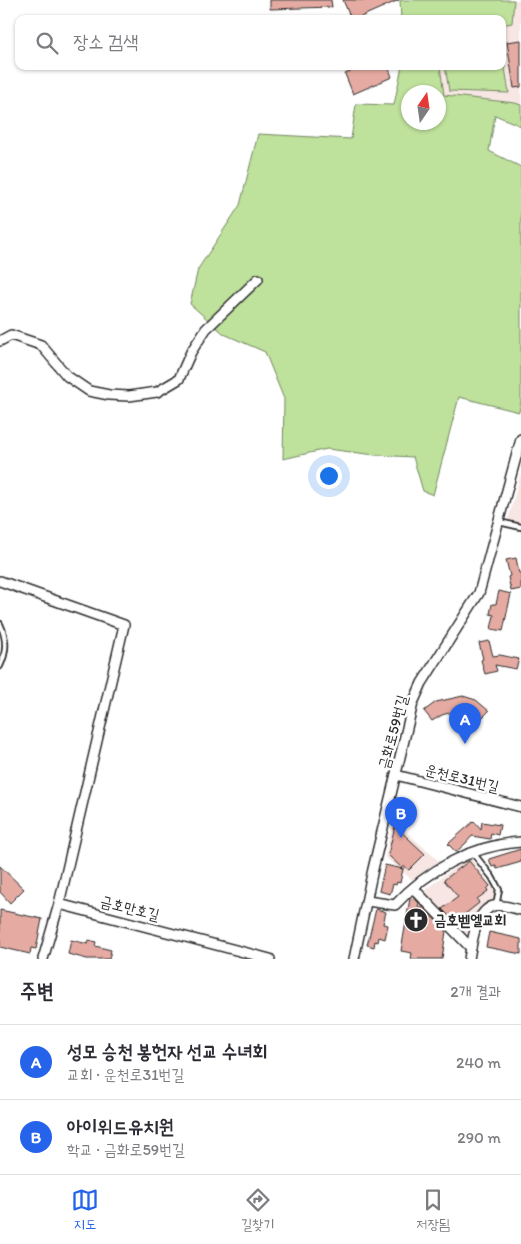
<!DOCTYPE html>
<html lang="ko">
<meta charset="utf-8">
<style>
:root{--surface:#fff;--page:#f7f7f7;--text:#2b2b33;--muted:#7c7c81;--line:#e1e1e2;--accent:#2563eb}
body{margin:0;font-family:Itim,"Poor Story",sans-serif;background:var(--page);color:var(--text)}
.compass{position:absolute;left:401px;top:85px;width:45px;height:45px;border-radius:50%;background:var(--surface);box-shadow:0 1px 4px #0004;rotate:13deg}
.you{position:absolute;left:328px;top:475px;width:18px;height:18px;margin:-12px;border:4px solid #fff;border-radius:50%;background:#1a73e8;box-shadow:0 0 0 8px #1a73e833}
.badge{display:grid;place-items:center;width:32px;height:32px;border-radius:50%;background:var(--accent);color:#fff;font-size:16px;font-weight:700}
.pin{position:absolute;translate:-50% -41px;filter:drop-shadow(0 1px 2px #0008)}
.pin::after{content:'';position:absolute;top:26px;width:18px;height:15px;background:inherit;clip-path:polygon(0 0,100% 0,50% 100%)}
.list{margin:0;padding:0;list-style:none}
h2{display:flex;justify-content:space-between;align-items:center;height:65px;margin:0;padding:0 20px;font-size:21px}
h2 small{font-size:16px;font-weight:400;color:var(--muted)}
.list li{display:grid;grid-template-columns:32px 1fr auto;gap:15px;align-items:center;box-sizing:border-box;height:75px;padding:0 20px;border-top:1px solid var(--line)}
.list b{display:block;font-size:19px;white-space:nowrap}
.list p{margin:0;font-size:16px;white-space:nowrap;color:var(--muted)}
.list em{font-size:16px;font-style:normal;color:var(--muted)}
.icon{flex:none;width:28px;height:28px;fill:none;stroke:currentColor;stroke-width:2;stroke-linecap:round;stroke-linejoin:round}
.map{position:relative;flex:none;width:521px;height:959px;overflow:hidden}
.search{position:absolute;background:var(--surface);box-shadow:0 1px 4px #0004;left:15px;right:15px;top:15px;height:55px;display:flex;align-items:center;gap:12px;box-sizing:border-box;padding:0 18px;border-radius:10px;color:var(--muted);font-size:19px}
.sheet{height:215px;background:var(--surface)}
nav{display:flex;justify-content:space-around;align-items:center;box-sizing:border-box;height:70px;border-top:1px solid var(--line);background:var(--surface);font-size:14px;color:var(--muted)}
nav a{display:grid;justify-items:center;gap:2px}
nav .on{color:var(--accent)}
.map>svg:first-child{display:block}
.built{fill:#f7e6e3}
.green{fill:#bee19b;stroke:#748663;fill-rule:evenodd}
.building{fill:#e5aba2;stroke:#2b2b2b}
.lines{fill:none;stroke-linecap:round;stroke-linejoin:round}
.service-casing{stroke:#2b2b2b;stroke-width:8}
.minor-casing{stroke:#2b2b2b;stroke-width:12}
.service{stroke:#fff;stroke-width:4.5}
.minor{stroke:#fff;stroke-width:9}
.labels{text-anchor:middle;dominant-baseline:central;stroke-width:5;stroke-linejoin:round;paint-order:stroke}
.street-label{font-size:15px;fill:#2b2b2b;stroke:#fff}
.poi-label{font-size:15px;font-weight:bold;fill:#2b2b2b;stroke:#fff;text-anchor:start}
</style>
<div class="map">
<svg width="521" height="959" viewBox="0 0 521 959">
<rect width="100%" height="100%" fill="#fff"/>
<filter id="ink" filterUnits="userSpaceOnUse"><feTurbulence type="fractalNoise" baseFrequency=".02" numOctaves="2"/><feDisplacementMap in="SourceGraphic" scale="10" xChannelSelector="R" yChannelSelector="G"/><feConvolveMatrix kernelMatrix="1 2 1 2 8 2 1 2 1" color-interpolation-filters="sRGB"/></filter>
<g filter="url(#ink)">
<g class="built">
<path d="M514 0H521V105L515 103 444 95 440 66H502V25L512 23Z"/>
<path d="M521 472V523L508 520Z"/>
<path d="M393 820 439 861 412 880 385 857Z"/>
<path d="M466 859H471L492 886 495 894 491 901 469 923 467 934H464L425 893 426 889Z"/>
</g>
<g class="green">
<path d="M400 0H514L512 23 502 25V19H401Z"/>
<path d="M502 49 509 93 449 91 445 66H502Z"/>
<path d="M402 66H440L444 95 515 103 521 105V126L495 115 489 151 521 167V402L519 412 459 397 433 495 423 491 413 457 375 455 327 449 283 459 284 399 265 352 224 334 190 304 198 269 240 205 258 134 351 139 356 104 394 105ZM408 92H438V122H408Z"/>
</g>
<g class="building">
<path d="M270 0H331L332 7 270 9Z"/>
<path d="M343 0H399L356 19H351Z"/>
<path d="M521 40V87L514 88 507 42Z"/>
<path d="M363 66H388L392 77 353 94 345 74Z"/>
<path d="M516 558 519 573H521V589L511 591 508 577 510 576 506 560Z"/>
<path d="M499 591 511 594 503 631 491 629 494 615 490 614 492 604H496Z"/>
<path d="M489 641 493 656 500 655 519 659 516 669 495 665 497 671 485 674 481 660 483 659 479 643Z"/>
<path d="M463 696 476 700 489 711 479 721 465 710 463 720 460 722 456 721 452 712 442 715 432 721 424 711 436 702Z"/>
<path d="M474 821 481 829 482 822 500 825 498 835 491 833 490 839 472 836 466 843 456 852 448 844Z"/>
<path d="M395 826 425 854 409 870 404 866 403 869 388 855Z"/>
<path d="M521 849V862L497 869 496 866 492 867 489 859Z"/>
<path d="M469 861 490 886 487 889 488 891 477 899 479 903 455 922 442 909 458 897 444 880Z"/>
<path d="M385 865 403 869 400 883 397 882 396 885 393 884 390 894 379 891Z"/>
<path d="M0 866 24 889 10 903 0 892Z"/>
<path d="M410 898 415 899 419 903 418 907H423L446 931 442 959H411L412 953 401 951Z"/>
<path d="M376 909 386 912 383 924 388 925 385 939 379 937 378 942 375 941 374 947 367 945Z"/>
<path d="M0 910 42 919 36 949 31 948 30 954 0 947Z"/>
<path d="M489 932 521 939V954L486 947Z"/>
<path d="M71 940 88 944 89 940 96 942 95 946 111 950 109 959H87L68 954Z"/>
</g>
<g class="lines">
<defs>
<g id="service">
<path d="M499 522 521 527"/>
<path d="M0 624C7 639 7 651 0 666"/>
<path d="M473 853 492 877 499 890 496 906"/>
</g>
<g id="minor">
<path d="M0 341 11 335 41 345 67 376 89 391 109 395 129 396 157 392 179 379 191 352 206 329 258 279"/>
<path d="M0 581 124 625 59 904"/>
<path d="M396 775 521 807"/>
<path d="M413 888 471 948"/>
<path d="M367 901 395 905C427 870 473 845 521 842"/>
<path d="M43 959 59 904 270 959"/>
<path d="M354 959 373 869 413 703 422 683 479 593 521 439"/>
<path d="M469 959C472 943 475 912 493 906 501 904 513 908 521 910"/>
</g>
</defs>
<use href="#service" class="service-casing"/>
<use href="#minor" class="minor-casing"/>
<use href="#service" class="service"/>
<use href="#minor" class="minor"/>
</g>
</g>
<defs>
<symbol id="church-disc" viewBox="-11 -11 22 22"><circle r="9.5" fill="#2b2b2b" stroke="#fff"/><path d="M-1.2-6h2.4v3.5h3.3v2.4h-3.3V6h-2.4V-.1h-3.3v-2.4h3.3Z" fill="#fff"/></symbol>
</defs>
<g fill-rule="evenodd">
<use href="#church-disc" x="402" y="906" width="28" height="28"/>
</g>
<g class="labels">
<g class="street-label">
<text transform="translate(393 732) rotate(-75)">금화로59번길</text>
<text transform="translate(462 778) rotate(14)">운천로31번길</text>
<text transform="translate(130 908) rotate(14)">금호만호길</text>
</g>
<g class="poi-label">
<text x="434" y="920">금호벧엘교회</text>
</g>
</g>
</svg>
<svg class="compass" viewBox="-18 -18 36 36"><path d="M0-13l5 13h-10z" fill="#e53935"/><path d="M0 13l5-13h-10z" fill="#7c7c81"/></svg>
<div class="you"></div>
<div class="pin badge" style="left:465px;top:744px">A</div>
<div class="pin badge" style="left:401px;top:838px">B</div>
<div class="search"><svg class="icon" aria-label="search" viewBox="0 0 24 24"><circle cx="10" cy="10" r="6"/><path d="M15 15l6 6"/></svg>장소 검색</div>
</div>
<section class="sheet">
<h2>주변<small>2개 결과</small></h2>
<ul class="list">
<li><span class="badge">A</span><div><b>성모 승천 봉헌자 선교 수녀회</b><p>교회 · 운천로31번길</p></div><em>240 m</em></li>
<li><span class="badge">B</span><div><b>아이위드유치원</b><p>학교 · 금화로59번길</p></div><em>290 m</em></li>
</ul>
</section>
<nav>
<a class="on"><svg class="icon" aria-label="map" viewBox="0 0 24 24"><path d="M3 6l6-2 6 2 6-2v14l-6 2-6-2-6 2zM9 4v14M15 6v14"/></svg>지도</a>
<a><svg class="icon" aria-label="directions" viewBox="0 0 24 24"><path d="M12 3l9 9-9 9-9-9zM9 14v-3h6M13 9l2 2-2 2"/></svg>길찾기</a>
<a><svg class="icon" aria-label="saved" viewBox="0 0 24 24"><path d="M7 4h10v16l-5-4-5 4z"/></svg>저장됨</a>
</nav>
